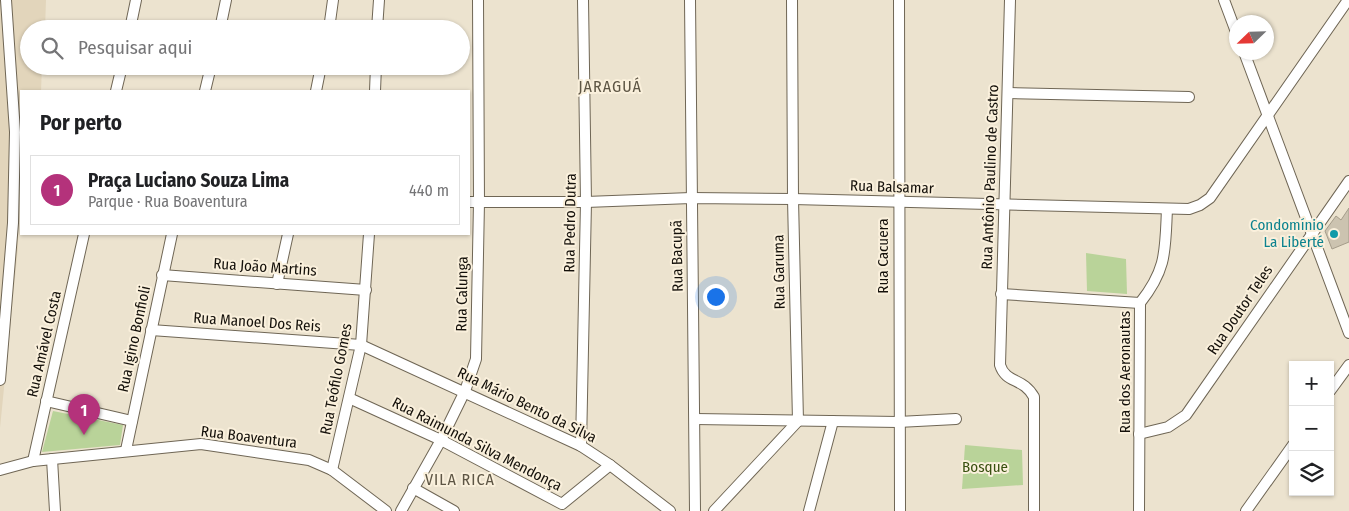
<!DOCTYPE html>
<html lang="pt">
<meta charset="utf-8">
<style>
:root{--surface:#fff;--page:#f2f2f2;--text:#202124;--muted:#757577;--line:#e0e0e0;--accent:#b4327b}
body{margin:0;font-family:"Fira Sans Condensed",sans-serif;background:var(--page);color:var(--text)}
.controls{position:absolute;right:15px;bottom:15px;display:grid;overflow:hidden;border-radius:0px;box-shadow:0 1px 4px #0004}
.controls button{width:45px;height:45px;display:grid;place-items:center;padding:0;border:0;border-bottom:1px solid var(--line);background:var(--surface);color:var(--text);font:25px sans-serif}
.compass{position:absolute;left:1229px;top:15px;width:45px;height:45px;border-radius:50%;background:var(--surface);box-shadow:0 1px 4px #0004;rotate:247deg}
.you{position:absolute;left:715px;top:296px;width:18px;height:18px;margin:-12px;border:4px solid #fff;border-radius:50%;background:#1a73e8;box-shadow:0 0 0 8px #1a73e833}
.badge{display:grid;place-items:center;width:32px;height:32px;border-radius:50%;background:var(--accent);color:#fff;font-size:16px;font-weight:700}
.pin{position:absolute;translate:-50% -41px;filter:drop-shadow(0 1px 2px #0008)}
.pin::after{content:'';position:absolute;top:26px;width:18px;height:15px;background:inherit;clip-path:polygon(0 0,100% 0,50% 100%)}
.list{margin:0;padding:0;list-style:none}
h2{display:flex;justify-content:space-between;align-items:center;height:65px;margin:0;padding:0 20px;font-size:21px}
h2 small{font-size:16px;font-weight:400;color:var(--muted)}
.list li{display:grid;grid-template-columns:32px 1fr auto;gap:15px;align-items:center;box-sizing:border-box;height:70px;margin:0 10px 10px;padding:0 10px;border:1px solid var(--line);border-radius:0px}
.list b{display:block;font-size:19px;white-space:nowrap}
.list p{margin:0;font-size:16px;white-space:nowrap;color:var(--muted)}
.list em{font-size:16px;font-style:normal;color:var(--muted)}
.icon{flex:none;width:28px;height:28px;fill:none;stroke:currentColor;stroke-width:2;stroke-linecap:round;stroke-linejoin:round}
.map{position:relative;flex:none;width:1349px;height:511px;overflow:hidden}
.search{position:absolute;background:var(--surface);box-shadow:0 1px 4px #0004;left:20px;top:20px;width:450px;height:55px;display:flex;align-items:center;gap:12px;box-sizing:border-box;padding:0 18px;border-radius:28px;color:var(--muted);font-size:19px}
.panel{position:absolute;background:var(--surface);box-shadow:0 1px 4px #0004;left:20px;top:90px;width:450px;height:145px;border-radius:0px}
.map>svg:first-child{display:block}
.built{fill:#e2d5bb}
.green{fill:#b9d399}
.building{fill:#ccc3b0;stroke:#a59c8a}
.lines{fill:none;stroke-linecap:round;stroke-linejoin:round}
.minor-casing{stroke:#6f6655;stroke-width:12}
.minor{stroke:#fff;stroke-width:10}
.culture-dot{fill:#0f9aa8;stroke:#faf0dc;stroke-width:2}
.labels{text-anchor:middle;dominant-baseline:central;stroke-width:4;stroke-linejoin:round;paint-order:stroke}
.street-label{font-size:15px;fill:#14100a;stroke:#faf0dc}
.culture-label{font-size:15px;fill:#0d838f;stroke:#faf0dc;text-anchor:end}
.park-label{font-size:15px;fill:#395010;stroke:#faf0dc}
.neighbourhood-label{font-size:16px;letter-spacing:1px;fill:#5e5645;stroke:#faf0dc}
</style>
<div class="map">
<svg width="1349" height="511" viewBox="0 0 1349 511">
<rect width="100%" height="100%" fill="#ece3cf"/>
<path class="built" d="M0 0H46L45 29H29V66H42L41 91H21L18 248 0 428Z"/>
<g class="green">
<path d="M1086 253 1126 259 1127 294 1087 291Z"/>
<path d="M53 411 123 425 120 445 42 452Z"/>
<path d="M965 445 1022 450 1023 485 962 489Z"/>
</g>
<path class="building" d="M1349 208V242L1332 249 1325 231 1336 216 1341 220Z"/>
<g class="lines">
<defs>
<g id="minor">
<path d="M690 0 695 511"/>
<path d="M899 0 900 511"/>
<path d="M1010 0 1000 365C1006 384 1023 377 1034 397V511"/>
<path d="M1224 0 1236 32"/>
<path d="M130 29 136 0"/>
<path d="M220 29 226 0"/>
<path d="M329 29 333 0"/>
<path d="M377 29 379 0"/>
<path d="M1244 52 1349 333"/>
<path d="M116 91 122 66"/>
<path d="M205 91 211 66"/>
<path d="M316 91 321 66"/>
<path d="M375 91 376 66"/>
<path d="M1008 93 1189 97"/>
<path d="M469 202H586L691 198 793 199 1189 209 1200 205 1210 198 1348 0"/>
<path d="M162 275 366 290"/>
<path d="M277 284 288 234"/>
<path d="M1001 294 1140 303"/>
<path d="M151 330 361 345 581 446 610 465 670 511"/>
<path d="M0 380 13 223 15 132 6 0"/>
<path d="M1330 391 1349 365"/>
<path d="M349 398 441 440 562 504 610 465"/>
<path d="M46 401 132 421"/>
<path d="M695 419 898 422 956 419"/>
<path d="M1139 434 1168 427 1186 415 1349 181"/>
<path d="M581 446 586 202 583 0"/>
<path d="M126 450 172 234"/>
<path d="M52 459 55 511"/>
<path d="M33 461 84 234"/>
<path d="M0 470 33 461 201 444 309 460 332 470 386 511"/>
<path d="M332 470 361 345 369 234"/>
<path d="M413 488 454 511"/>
<path d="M401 511 441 440 465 391 476 359 479 202 478 0"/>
<path d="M714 511 798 421 793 199 792 0"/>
<path d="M809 511 833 421"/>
<path d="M1139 511 1140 303C1167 269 1165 251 1167 209"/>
<path d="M1246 511 1293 445"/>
</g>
</defs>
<use href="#minor" class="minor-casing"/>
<use href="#minor" class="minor"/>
</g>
<circle class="culture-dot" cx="1334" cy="234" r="5"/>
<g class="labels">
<g class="street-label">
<text transform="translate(990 177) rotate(-88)">Rua Antônio Paulino de Castro</text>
<text transform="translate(892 187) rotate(2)">Rua Balsamar</text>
<text transform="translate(570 223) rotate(-89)">Rua Pedro Dutra</text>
<text transform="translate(677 256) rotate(-91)">Rua Bacupã</text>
<text transform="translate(883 256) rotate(-90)">Rua Cacuera</text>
<text transform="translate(265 267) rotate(4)">Rua João Martins</text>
<text transform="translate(779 272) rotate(-91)">Rua Garuma</text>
<text transform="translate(462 294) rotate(-89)">Rua Calunga</text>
<text transform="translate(1240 310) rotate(-56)">Rua Doutor Teles</text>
<text transform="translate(257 322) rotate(4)">Rua Manoel Dos Reis</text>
<text transform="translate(134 339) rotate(-78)">Rua Igino Bonfioli</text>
<text transform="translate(44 344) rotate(-77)">Rua Amável Costa</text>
<text transform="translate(1125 372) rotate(-90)">Rua dos Aeronautas</text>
<text transform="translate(336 379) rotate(-79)">Rua Teófilo Gomes</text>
<text transform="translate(527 405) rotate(26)">Rua Mário Bento da Silva</text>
<text transform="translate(249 437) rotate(7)">Rua Boaventura</text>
<text transform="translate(477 444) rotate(27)">Rua Raimunda Silva Mendonça</text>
</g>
<g class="culture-label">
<text x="1324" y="225">Condomínio<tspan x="1324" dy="17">La Liberté</tspan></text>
</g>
<g class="park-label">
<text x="985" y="467">Bosque</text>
</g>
<g class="neighbourhood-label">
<text x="610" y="86">JARAGUÁ</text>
<text x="460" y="479">VILA RICA</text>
</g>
</g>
</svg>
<div class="controls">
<button>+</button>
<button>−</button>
<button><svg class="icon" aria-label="layers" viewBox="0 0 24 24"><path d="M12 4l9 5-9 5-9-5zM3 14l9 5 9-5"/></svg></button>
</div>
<svg class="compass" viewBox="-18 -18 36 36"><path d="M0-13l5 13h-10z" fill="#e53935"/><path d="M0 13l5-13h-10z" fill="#757577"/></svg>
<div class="you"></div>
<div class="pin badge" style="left:84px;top:435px">1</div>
<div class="search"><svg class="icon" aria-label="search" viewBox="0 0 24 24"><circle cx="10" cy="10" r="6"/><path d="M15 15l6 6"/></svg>Pesquisar aqui</div>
<section class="panel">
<h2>Por perto<small></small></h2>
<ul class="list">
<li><span class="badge">1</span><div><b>Praça Luciano Souza Lima</b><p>Parque · Rua Boaventura</p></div><em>440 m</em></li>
</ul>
</section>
</div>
